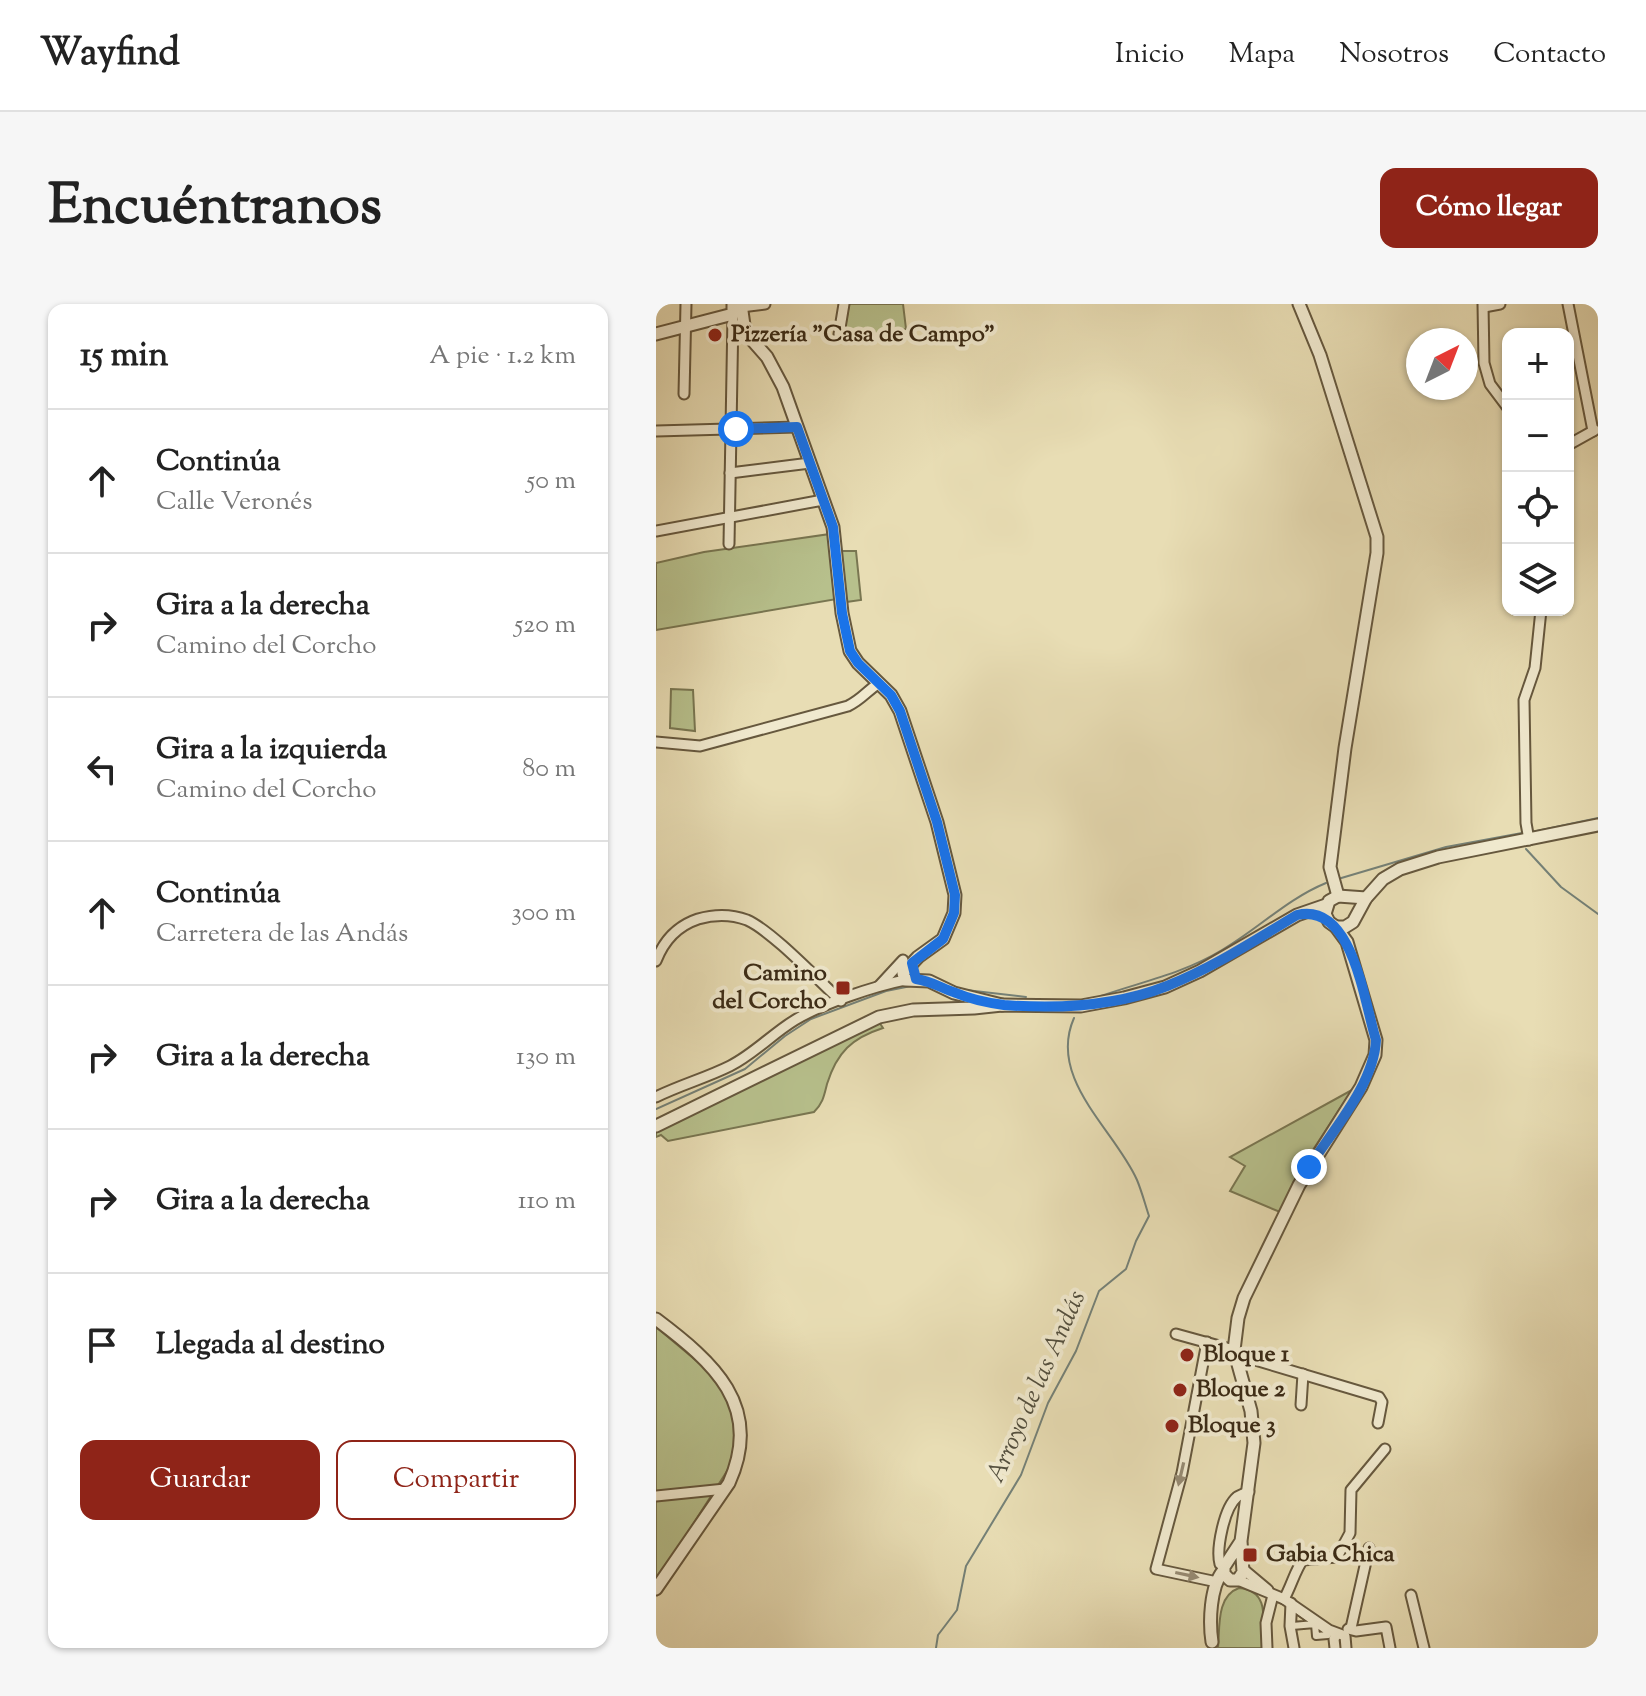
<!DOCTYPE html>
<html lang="es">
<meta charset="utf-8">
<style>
:root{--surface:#fff;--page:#f6f6f6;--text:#222;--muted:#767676;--line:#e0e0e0;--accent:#8f2418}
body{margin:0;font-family:"Sorts Mill Goudy",serif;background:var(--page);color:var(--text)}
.controls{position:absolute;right:24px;top:24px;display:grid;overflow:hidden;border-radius:16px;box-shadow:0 2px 6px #0004}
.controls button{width:72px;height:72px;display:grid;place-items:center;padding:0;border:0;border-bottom:2px solid var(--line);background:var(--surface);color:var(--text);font:40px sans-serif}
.compass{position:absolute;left:750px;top:24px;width:72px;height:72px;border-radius:50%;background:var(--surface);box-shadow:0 2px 6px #0004;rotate:42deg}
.stop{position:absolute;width:24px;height:24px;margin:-18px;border:6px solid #1a73e8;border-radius:50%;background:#fff}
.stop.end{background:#1a73e8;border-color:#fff;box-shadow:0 2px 8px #0008}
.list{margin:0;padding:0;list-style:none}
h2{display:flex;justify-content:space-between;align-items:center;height:104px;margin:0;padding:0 32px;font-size:34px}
h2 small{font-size:26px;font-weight:400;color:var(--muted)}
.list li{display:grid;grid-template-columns:52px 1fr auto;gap:24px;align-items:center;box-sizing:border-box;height:144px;padding:0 32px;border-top:2px solid var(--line)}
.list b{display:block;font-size:30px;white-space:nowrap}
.list p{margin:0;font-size:26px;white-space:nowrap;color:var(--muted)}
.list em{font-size:26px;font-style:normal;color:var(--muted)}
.actions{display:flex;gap:16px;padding:24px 32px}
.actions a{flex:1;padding:18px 0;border:2px solid var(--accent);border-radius:16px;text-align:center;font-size:28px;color:var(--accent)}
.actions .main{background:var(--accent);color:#fff}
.icon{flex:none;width:44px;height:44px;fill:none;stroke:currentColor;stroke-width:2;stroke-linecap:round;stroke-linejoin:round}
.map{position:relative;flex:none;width:942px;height:1344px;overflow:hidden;border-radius:16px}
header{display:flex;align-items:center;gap:48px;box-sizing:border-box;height:112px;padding:0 40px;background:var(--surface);border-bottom:2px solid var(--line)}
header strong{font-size:38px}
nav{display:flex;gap:44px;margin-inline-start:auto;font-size:28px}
.intro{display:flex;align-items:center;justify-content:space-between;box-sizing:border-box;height:192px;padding:0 48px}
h1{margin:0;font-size:56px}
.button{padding:20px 36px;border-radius:16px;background:var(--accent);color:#fff;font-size:28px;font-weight:700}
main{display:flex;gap:48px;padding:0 48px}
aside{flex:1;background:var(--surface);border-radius:16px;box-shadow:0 2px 6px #0004}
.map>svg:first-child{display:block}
.green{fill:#b7c08c;stroke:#797651;stroke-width:2}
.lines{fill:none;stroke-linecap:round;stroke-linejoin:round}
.stream{stroke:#758177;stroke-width:2}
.pedestrian-casing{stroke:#66583e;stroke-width:10}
.minor-casing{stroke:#66583e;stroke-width:13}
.tertiary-casing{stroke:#66583e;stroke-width:15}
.pedestrian{stroke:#f0e9ce;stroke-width:6}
.minor{stroke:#f0e9ce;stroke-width:9}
.tertiary{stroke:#f0e9ce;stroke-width:11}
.oneway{fill:#968a72}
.route{stroke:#1a73e8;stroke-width:10}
.poi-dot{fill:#8f2418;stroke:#f0e9ce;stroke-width:3}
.labels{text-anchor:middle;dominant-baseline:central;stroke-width:8;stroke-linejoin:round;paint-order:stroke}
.poi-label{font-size:24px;font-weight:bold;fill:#3b2b16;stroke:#f0e9ce;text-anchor:start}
.water-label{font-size:26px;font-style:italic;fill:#534f3e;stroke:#f0e9ce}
</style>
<header>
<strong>Wayfind</strong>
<nav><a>Inicio</a><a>Mapa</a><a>Nosotros</a><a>Contacto</a></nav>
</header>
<div class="intro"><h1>Encuéntranos</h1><a class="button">Cómo llegar</a></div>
<main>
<aside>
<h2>15 min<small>A pie · 1.2 km</small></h2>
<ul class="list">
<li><svg class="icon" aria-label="ahead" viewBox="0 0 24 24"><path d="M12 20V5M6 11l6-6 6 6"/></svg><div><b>Continúa</b><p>Calle Veronés</p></div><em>50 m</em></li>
<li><svg class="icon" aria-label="right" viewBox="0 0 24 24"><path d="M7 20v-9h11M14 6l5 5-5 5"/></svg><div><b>Gira a la derecha</b><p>Camino del Corcho</p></div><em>520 m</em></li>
<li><svg class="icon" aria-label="left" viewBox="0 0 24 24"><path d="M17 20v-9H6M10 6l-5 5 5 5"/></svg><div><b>Gira a la izquierda</b><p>Camino del Corcho</p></div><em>80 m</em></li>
<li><svg class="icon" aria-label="ahead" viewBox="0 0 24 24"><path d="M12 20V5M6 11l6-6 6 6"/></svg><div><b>Continúa</b><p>Carretera de las Andás</p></div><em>300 m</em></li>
<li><svg class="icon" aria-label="right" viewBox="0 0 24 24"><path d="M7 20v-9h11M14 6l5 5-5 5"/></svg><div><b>Gira a la derecha</b></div><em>130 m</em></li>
<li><svg class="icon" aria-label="right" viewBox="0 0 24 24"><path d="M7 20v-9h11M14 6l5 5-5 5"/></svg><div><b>Gira a la derecha</b></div><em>110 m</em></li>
<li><svg class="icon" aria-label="arrive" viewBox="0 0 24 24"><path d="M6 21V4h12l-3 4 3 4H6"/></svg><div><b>Llegada al destino</b></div></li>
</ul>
<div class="actions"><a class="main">Guardar</a><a>Compartir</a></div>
</aside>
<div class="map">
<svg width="942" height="1344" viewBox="0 0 942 1344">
<rect width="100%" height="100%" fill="#e8ddb4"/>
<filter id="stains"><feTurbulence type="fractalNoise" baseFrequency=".0025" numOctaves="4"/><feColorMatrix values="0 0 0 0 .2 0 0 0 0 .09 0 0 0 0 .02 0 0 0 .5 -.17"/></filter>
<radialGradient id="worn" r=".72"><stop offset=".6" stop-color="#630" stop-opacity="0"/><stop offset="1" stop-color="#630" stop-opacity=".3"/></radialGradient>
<g class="green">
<path d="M193 0H247L250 25 187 36Z"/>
<path d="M174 230 181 295 0 326V259L48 248Z"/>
<path d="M185 247H200L205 296 190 298Z"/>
<path d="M15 385 37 386 39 427 14 424Z"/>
<path d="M223 718 227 724C196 734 181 748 171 780 168 792 167 799 158 808L12 837 5 831 0 833V828Z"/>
<path d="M696 786 653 852 624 908 574 887 589 862 574 853Z"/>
<path d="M0 1023 55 1069 74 1099 81 1129 73 1164 0 1278Z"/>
<path d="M583 1284C616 1287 606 1319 607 1344H562C564 1324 560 1292 583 1284Z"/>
</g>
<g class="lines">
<g class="stream">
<path d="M876 528 942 514"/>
<path d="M870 545 905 583 942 610"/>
<path d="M682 575 790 543 866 529"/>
<path d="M310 686 370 693"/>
<path d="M445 692C488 677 526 670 566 646 602 625 631 595 670 579"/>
<path d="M0 805 89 765 129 732 155 715 230 687 255 682"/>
<path d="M280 1344 282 1331 301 1306 310 1262 365 1171 392 1099 420 1047 443 987 470 965 480 937 493 912C489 900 486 888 481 876 459 826 391 775 418 714"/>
</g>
<defs>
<path id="pedestrian" d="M637 1303 672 1328V1331L660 1332 659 1320 636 1322Z"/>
<g id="minor">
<path d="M827 0 828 59 834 80 852 104"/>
<path d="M912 0 937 127"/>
<path d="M85 3 109 0"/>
<path d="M828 3 844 0"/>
<path d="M183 30 188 0"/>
<path d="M28 90 30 0"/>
<path d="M0 127 141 123"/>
<path d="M912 141 939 126"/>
<path d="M74 169 154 159"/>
<path d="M0 227 167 196"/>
<path d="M73 240 77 10"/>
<path d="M0 438 44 442 192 402C205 396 211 387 223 379"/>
<path d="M873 536 870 519 868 396 879 364 885 306"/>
<path d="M0 657C8 636 21 622 42 615 59 610 75 610 91 616 116 627 163 677 185 697"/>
<path d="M223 682 247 656"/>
<path d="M0 793C24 781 50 774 74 762 98 750 116 730 139 716 165 700 219 682 249 676"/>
<path d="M520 1030 578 1046"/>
<path d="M551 1038 526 1169 500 1265 561 1278"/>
<path d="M579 1050 723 1093 726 1098 722 1119"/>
<path d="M645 1101 647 1070"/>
<path d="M0 1192 69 1185"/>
<path d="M568 1263 564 1260C560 1245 568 1204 581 1193 582 1192 591 1188 593 1188"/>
<path d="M587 1265 612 1286"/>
<path d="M582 1276 628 1295 673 1326 689 1332 690 1344"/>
<path d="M755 1291 768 1344"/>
<path d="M628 1295C635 1283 640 1264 647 1256L681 1253 694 1229 695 1186 729 1145"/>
<path d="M635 1299 634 1322 638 1344"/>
<path d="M695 1324 713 1244"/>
<path d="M692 1325 700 1327 730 1323 734 1344"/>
<path d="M611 1344 610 1319 617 1291"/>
<path d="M679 1344 678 1335 681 1330"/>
</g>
<g id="tertiary">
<path d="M85 0 89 28 111 53 127 83 177 223 186 309 194 347 202 359 235 391 244 407 281 518 299 591 298 609 287 635 262 653 247 669 249 676 273 677 298 689 346 701"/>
<path d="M643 0 664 51 721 233V249L689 444 674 563 682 592"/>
<path d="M0 30 77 10V0"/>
<path d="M680 623H689L697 618 710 594 727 575 744 565 782 553 942 521"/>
<path d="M0 822 223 713 257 706 318 704 346 701 425 702 468 694 509 683 544 667 641 611 670 601"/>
<path d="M0 1015C57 1058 108 1102 73 1179L0 1285"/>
<path d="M585 1237 568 1263V1270L574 1276H582L587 1268 585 1237 598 1139 595 1107 578 1046 582 1014 588 994 643 881 705 783 719 751 720 736 691 638 680 623 673 618 669 610 673 597 682 592 710 594"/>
<path d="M556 1338C553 1318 554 1283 567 1267"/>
</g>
</defs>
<use href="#pedestrian" class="pedestrian-casing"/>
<use href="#minor" class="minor-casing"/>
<use href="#tertiary" class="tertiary-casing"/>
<use href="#pedestrian" class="pedestrian"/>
<use href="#minor" class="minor"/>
<use href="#tertiary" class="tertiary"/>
</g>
<defs><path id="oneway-solid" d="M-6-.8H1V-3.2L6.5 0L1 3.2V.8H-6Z" transform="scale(2)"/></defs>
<g class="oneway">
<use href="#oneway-solid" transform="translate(525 1170) rotate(103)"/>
<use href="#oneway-solid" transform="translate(531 1271) rotate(12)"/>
</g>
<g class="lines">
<path class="route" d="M80 125 141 123 177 223 186 309 194 347 202 359 235 391 244 407 281 518 299 591 298 609 287 635 256 659 260 675C275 677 285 684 300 689 314 695 333 699 348 701 401 705 461 702 511 682 557 664 599 636 641 611 697 598 708 698 720 736 718 780 677 826 653 863"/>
</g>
<g class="poi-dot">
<circle cx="59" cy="31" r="8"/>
<rect x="179" y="676" width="16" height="16" rx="4"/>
<circle cx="531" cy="1051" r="8"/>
<circle cx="524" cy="1086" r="8"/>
<circle cx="516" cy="1122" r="8"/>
<rect x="586" y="1243" width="16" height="16" rx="4"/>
</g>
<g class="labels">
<g class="poi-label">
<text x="75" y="31">Pizzería "Casa de Campo"</text>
<text x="171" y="670" text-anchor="end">Camino<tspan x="171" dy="28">del Corcho</tspan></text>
<text x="547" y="1051">Bloque 1</text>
<text x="540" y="1086">Bloque 2</text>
<text x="532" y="1122">Bloque 3</text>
<text x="610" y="1251">Gabia Chica</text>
</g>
<g class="water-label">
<text transform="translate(381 1083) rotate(-66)">Arroyo de las Andás</text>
</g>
</g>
<rect width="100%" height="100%" filter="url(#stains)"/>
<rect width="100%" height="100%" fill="url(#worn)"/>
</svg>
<div class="controls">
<button>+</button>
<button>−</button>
<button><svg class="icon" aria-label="locate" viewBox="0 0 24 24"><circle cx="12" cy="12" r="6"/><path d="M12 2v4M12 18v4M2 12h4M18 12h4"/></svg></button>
<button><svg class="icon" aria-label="layers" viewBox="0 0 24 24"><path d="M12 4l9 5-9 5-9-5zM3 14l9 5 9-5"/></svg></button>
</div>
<svg class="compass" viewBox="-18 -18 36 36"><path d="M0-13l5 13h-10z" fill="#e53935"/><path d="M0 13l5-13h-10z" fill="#767676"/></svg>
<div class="stop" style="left:80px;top:125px"></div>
<div class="stop end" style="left:653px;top:863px"></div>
</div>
</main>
